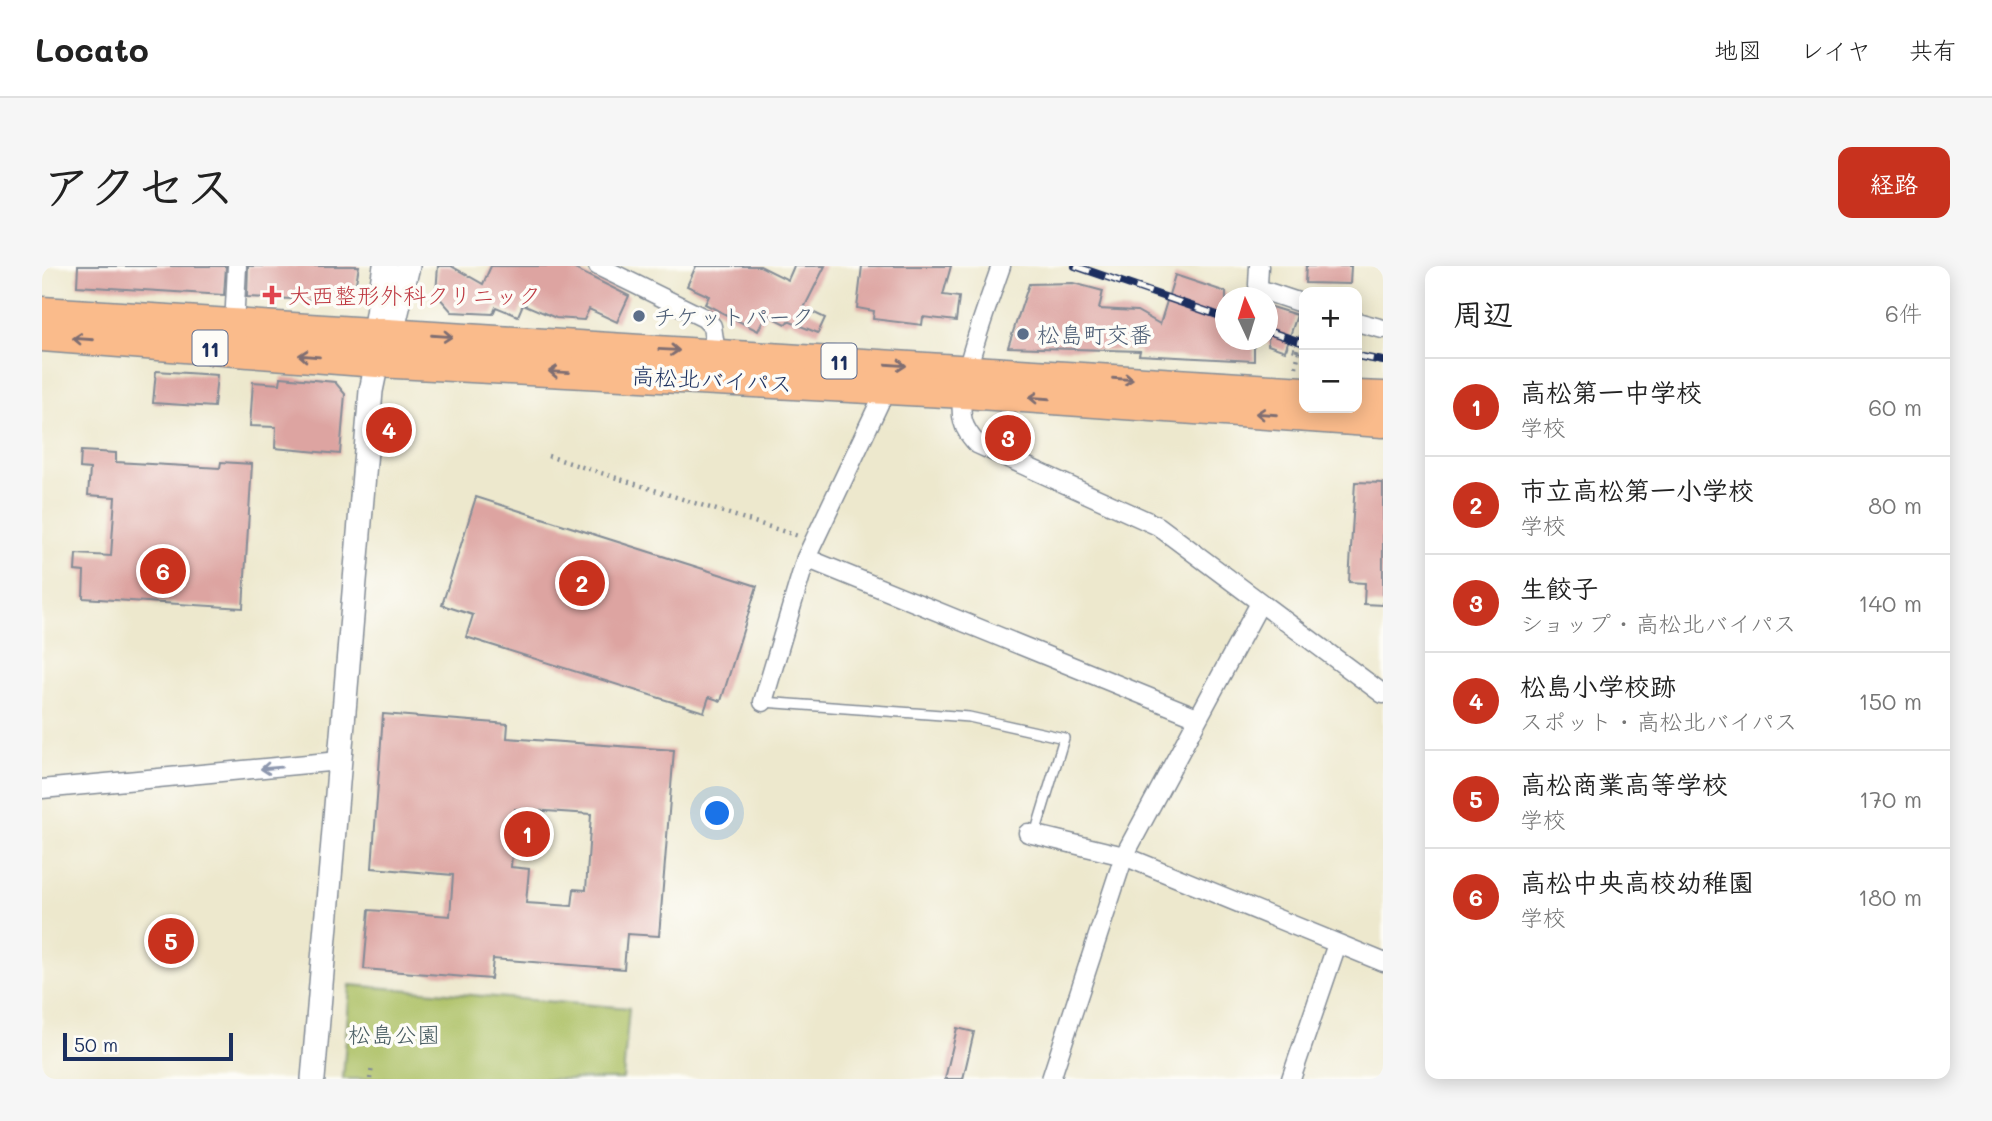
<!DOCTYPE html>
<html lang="ja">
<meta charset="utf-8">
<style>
:root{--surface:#fff;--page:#f6f6f6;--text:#222;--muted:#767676;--line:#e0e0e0;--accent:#c8321e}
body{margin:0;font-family:Mali,"Klee One",sans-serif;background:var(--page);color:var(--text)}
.controls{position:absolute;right:21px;top:21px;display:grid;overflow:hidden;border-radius:14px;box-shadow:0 4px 18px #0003}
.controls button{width:63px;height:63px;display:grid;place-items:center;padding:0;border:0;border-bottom:2px solid var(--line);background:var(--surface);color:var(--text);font:35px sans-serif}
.compass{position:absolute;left:1173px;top:21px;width:63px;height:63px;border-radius:50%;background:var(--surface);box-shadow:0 4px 18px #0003;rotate:356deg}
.scale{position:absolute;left:21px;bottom:18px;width:170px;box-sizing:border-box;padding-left:7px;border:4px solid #1b2f5e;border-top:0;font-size:19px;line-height:24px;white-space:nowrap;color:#1b2f5e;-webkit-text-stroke:5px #fdfcf7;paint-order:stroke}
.you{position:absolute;left:676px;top:548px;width:24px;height:24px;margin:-18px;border:5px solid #fff;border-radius:50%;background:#1a73e8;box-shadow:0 0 0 10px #1a73e833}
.badge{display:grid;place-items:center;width:46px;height:46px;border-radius:50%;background:var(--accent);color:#fff;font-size:23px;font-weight:700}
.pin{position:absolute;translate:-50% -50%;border:4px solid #fff;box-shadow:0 2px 7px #0006}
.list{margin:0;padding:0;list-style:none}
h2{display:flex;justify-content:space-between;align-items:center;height:91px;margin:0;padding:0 28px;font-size:30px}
h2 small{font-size:23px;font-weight:400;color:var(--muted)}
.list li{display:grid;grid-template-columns:46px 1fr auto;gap:21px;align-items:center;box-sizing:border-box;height:98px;padding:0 28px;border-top:2px solid var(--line)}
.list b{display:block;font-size:26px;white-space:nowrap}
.list p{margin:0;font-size:23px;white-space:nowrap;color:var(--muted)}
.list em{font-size:23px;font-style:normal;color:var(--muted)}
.map{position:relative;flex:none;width:1341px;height:813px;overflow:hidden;border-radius:14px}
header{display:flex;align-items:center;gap:42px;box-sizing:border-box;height:98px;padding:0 35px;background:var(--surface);border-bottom:2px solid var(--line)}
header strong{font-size:33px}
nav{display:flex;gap:38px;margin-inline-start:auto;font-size:24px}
.intro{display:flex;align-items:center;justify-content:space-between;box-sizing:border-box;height:168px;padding:0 42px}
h1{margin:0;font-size:49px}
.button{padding:18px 32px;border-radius:14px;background:var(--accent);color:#fff;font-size:24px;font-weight:700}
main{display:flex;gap:42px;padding:0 42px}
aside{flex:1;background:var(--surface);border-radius:14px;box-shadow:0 4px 18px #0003}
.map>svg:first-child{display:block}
.green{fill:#acc064;stroke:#647861;stroke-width:2}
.building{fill:#dda4a1;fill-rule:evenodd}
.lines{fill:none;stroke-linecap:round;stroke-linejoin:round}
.service-casing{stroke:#848c96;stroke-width:12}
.minor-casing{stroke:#848c96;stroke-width:21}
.tertiary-casing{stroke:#848c96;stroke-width:26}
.trunk-casing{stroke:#848c96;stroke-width:33}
.path{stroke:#848c96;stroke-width:4.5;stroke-dasharray:2 5;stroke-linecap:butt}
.service{stroke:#fff;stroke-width:9}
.minor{stroke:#fff;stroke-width:18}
.tertiary{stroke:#fff;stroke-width:23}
.trunk{stroke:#fabb8b;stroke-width:30}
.rail-casing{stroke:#1b2f5e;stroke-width:8}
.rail{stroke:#fdfcf7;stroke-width:5;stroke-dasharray:16;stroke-linecap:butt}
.oneway{stroke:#7f6e72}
.oneway2{stroke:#8d97ae}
.health-dot{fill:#e0444e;stroke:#fdfcf7;stroke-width:2.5}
.service-dot{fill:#5c6f8a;stroke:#fdfcf7;stroke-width:2.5}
.labels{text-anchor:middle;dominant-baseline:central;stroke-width:7;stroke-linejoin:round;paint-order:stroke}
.shield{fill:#fdfcf7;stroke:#5f6c8c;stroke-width:2}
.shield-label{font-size:21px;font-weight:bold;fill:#1b2f5e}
.health-label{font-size:23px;fill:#be3a42;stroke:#fdfcf7;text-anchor:start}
.service-label{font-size:23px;fill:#4e5e75;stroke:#fdfcf7;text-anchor:start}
.street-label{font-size:23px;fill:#1b2f5e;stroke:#fdfcf7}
.park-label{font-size:23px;fill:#465a60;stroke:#fdfcf7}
</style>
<header>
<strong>Locato</strong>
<nav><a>地図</a><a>レイヤ</a><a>共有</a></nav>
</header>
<div class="intro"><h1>アクセス</h1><a class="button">経路</a></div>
<main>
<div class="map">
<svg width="1341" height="813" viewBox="0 0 1341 813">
<rect width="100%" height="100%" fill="#fdfcf7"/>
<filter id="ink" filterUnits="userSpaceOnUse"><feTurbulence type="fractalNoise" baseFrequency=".0143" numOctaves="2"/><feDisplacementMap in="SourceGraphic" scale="14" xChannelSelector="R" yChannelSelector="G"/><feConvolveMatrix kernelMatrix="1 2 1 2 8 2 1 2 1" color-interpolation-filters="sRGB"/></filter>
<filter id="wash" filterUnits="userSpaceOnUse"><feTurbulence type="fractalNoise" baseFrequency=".00686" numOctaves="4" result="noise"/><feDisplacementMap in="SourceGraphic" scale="28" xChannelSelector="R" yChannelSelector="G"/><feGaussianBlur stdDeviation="1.57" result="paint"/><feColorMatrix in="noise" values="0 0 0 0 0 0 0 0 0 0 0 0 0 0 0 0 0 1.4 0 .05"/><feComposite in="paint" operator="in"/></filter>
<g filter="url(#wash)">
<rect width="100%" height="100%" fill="#ede8cd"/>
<path class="green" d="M308 719 587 742 581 813H301Z"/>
<g id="blocks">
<g class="building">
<path d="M36 0H184L182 29 35 20Z"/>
<path d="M206 0H317L313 22 297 35 205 31Z"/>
<path d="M396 0H409L441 18 449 0H527L587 30 575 56 547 43 542 54 514 52 481 38 476 50 454 41 451 48 410 46 394 28Z"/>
<path d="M654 0H718L746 14 752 0H783L762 42 783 52 776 67 746 55 744 58 724 48 716 65 663 38 667 30 645 20Z"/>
<path d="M820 0H909L901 29 917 31 914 55 881 51 880 59 831 53 832 45 815 42Z"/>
<path d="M1264 0H1309L1308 18 1263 17Z"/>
<path d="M1133 9 1184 26V74H1212V95L1097 89 1098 85 966 81 987 18 1031 17 1061 25 1057 43 1095 45 1118 58Z"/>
<path d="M1226 40 1255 49 1243 85 1226 79Z"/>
<path d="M114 105 175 109 172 141 111 137Z"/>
<path d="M239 111 293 116 303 128 298 188 233 182 234 161 208 160 211 116 238 118Z"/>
<path d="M39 185 74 187V196L178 202 179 196 210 198 201 342 41 332 42 306 33 305 34 288 69 290 73 231 46 229 48 203 38 202Z"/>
<path d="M1313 216 1341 217V339L1322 338 1323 317 1307 316Z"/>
<path d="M434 231 715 320 679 435 667 431 662 446 424 371 431 349 400 339Z"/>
<path d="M341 448 466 458 465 472 632 484 617 670 585 668 582 703 451 693 449 713 322 703 327 644 408 650 411 609 330 602ZM473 543 549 548 544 624 532 623 530 640 484 637 487 603 469 601Z"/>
<path d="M915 762 932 766 921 813H903Z"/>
</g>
</g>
</g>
<g filter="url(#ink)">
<use href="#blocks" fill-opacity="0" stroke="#848c96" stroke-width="2"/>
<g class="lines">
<defs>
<path id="service" d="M721 436 927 451 1022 472 993 568"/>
<g id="minor">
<path d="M556 0 662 52 670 60 674 87"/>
<path d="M959 0C948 33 912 124 921 155 923 164 929 171 935 178L1116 260 1341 428"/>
<path d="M1217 0 1216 19 1220 24 1262 38"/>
<path d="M1315 56 1341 63"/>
<path d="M192 60 195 0"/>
<path d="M844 123 764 292 1155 451"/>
<path d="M721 436 764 292"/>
<path d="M0 523 297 495"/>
<path d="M986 567 1082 590 1341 696"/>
<path d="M1009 813 1082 590 1218 337"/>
<path d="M1249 813 1295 678"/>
</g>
<g id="tertiary">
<path d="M334 82 332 66 343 0"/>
<path d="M271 813 329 125 335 96 350 67 366 0"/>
</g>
<g id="trunk">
<path d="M0 46 1262 126"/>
<path d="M0 70 335 96 922 127 1341 156"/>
<path d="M1315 130 1341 131"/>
</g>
</defs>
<use href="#service" class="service-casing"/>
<use href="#minor" class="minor-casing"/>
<use href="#tertiary" class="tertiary-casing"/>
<use href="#trunk" class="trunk-casing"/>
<g class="path">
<path d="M1244 81 1257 85 1254 101"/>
<path d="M1255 85 1262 58"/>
<path d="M506 190 756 270"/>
<path d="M328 813 330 801"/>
</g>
<use href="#service" class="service"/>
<use href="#minor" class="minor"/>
<use href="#tertiary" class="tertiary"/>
<use href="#trunk" class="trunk"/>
<defs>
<g id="rail">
<path d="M1033 0 1184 52"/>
<path d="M1226 65 1262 77"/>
<path d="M1315 90 1341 95"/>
</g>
</defs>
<use href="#rail" class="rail-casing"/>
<use href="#rail" class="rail"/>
</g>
<defs><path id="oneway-shaft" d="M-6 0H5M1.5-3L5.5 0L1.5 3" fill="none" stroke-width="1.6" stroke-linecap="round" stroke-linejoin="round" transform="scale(1.75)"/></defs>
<g class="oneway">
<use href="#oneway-shaft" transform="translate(400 70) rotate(4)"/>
<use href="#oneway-shaft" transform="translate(41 73) rotate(-176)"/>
<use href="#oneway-shaft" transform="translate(627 84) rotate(3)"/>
<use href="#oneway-shaft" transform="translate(267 90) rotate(-175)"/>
<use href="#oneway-shaft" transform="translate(854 99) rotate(4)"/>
<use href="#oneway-shaft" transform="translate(517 106) rotate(-177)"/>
<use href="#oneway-shaft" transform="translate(1081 113) rotate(4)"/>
<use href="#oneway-shaft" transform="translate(997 132) rotate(-176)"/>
<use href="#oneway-shaft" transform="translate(1224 148) rotate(-176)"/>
</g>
<use class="oneway2" href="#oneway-shaft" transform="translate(229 502) rotate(175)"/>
</g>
<path class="health-dot" d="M226.5 18.5h7v7h7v7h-7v7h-7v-7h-7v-7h7z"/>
<g class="service-dot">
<circle cx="597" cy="50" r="7"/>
<circle cx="981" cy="68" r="7"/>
</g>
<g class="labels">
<g class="shield">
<rect x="150.5" y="64.5" width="35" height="35" rx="5"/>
<rect x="779.5" y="77.5" width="35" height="35" rx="5"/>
</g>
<g class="shield-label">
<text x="168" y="82">11</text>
<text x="797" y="95">11</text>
</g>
<g class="health-label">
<text x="246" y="29">大西整形外科クリニック</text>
</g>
<g class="service-label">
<text x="611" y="50">チケットパーク</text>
<text x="995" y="68">松島町交番</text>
</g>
<g class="street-label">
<text transform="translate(670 113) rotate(3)">高松北バイパス</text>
</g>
<g class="park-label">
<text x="352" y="768">松島公園</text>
</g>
</g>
</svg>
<div class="controls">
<button>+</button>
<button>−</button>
</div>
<svg class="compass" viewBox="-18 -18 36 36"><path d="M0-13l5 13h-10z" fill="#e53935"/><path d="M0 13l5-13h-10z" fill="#767676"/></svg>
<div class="scale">50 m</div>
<div class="you"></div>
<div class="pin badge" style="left:485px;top:568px">1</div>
<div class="pin badge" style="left:540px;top:317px">2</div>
<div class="pin badge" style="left:966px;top:172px">3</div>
<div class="pin badge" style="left:347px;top:164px">4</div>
<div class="pin badge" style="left:129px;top:675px">5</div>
<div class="pin badge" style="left:121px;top:305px">6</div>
</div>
<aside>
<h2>周辺<small>6件</small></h2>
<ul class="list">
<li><span class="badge">1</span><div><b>高松第一中学校</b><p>学校</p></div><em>60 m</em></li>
<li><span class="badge">2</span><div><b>市立高松第一小学校</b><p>学校</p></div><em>80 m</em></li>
<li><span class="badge">3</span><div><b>生餃子</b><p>ショップ · 高松北バイパス</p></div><em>140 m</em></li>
<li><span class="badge">4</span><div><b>松島小学校跡</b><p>スポット · 高松北バイパス</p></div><em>150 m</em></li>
<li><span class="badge">5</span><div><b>高松商業高等学校</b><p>学校</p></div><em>170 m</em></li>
<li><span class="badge">6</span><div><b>高松中央高校幼稚園</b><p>学校</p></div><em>180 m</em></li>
</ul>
</aside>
</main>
